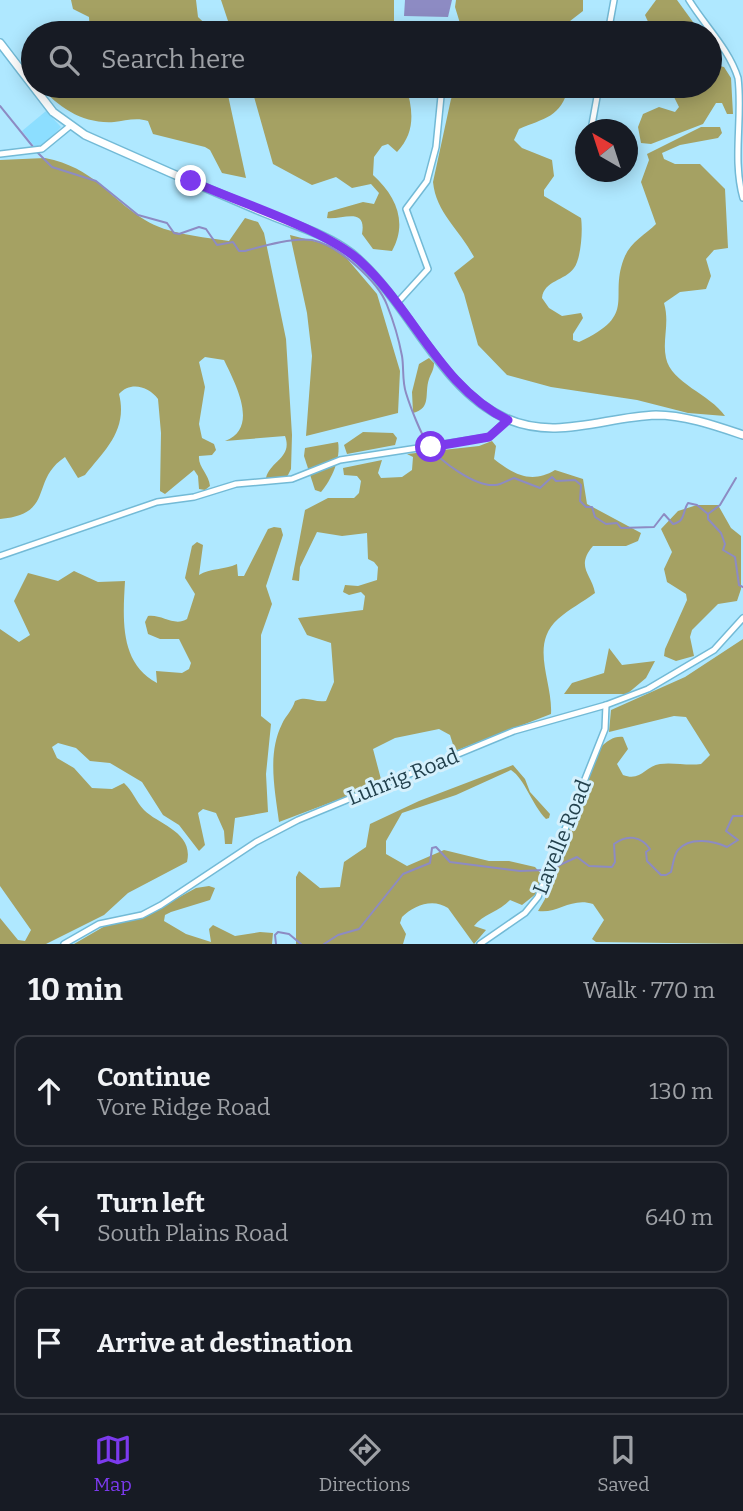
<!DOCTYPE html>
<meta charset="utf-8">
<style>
:root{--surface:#171b24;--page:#20242c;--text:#f1f3f6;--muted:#9ea1a6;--line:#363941;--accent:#7c3aed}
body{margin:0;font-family:Bitter,serif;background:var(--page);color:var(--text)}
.compass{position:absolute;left:575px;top:119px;width:63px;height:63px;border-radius:50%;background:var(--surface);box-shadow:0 4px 18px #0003;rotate:321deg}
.stop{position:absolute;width:21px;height:21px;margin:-16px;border:5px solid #7c3aed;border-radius:50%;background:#fff}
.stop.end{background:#7c3aed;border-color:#fff;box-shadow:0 2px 7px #0008}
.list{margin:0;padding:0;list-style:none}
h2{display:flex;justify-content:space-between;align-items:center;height:91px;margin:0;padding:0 28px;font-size:30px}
h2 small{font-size:23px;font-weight:400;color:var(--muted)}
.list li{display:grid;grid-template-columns:46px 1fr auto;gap:21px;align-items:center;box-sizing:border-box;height:112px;margin:0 14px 14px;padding:0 14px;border:2px solid var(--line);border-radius:14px}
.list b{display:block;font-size:26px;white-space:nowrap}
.list p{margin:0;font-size:23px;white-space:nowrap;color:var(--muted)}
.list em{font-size:23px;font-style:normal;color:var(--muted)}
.icon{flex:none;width:38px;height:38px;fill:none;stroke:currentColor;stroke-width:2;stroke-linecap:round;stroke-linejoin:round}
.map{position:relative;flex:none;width:743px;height:944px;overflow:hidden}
.search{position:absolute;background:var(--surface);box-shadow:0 4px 18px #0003;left:21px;right:21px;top:21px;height:77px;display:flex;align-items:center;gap:18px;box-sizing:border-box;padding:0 24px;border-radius:38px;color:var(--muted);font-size:26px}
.sheet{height:469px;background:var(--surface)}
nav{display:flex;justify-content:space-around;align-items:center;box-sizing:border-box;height:98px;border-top:2px solid var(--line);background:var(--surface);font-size:19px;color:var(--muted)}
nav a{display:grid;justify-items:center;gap:4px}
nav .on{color:var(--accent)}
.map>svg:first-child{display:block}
.built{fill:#8cdeff}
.forest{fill:#a5a163}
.water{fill:#8d8bc3}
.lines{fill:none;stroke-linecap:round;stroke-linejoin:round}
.stream{stroke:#8d8bc3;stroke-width:2}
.minor-casing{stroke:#73bad6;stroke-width:8}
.major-casing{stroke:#73bad6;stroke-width:10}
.minor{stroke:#fff;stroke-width:5}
.major{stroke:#fff;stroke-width:7}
.route{stroke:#7c3aed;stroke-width:9}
.labels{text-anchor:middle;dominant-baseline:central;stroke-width:6;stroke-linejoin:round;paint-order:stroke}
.street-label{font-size:21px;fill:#22404c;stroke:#d5f0fc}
</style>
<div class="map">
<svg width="743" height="944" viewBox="0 0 743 944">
<rect width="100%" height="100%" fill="#afe8ff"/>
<path class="built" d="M46 111 61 127 46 143 35 147 22 131Z"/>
<g class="forest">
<path d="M71 0H196L198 17 215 33H90L89 17 73 9Z"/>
<path d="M221 0H394V33H232Z"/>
<path d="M456 0H583V11L561 28 559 33H463L455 7Z"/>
<path d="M656 0H677L701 33H653L645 15Z"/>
<path d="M710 64 724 67 731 78 733 114H727L722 103H716L703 124 651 144 641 143 638 127 643 114 659 107 675 112 679 107 672 93 647 86H710Z"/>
<path d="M40 86 58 89 65 86H226L246 178 222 173 210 150 205 147 153 134 148 121C136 117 125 121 114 122 83 124 59 108 40 86Z"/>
<path d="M251 86H406C413 110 416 132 397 152L388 144 382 146 374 157 373 175C396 196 408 222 392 251L373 249 362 234C367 206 342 220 327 218L328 212 363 202 374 204 379 193 371 184 352 188 336 177 312 185 273 164Z"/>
<path d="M459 86H569C561 118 544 118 519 129L514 140 522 148 552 160 554 176 544 190V196L581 218C583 230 581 259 574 268 565 281 544 280 542 298L549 308 562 316 581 313 583 318 573 334V340L579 342C640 314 607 298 625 256 631 242 646 234 656 224L641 182 649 160 647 154 701 127H720L722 133 718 138 680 145 662 153 664 159 675 164H700L725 189 728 248 714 250 706 259 711 276 706 289 680 292 664 303C670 323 662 340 666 358 671 383 710 394 725 416L688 413 637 400 551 387 507 375 478 345 464 294 454 273 474 257C460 230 436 213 433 182L451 99Z"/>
<path d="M45 158C95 168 106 196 145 220 167 234 203 237 229 241L245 218 258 222 264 233 286 339 292 435 291 469 287 477 266 478C270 461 293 458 285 436L225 441C260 428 235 383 224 360L205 357 199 362 205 387 199 424 202 438 214 444 216 450 212 455 199 456C198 467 209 474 210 486L205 490 199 489 198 476 194 470 165 494 160 491 161 433 158 399C149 386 130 381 119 394 128 430 105 450 85 475L78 478 65 457C29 481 56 514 0 519V160Z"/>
<path d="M290 235 329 245 343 254 377 294 400 371 398 413 306 436 312 356 307 313Z"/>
<path d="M429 358 434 363C434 370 431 373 429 379 424 394 432 408 413 413L412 392 419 364Z"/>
<path d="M363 432 393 433 397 438 395 445 347 454 344 445Z"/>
<path d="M492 441 496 446 494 459C514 475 532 484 555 470L583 479 587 504 641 533 638 541 626 546H593C575 567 592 574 595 593 583 602 569 609 558 619 529 645 553 681 551 714L455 751 450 735 439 729 395 738 373 749 382 783 279 822C275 790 267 754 282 724 286 715 292 711 295 701 307 695 314 703 326 701L334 682 331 643 307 635 298 618 363 610 365 596 361 592 349 595 343 592 345 585 358 586 377 580 378 567 374 562 368 559 367 533 342 536 317 532 300 567 299 581 292 580 305 510 328 498H354L359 493 361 481 357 476 344 475 343 468 382 460 378 473 381 478 402 477 412 470 413 457 407 454 479 446Z"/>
<path d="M338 442C341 458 332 479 321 492L315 490 304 456 305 448Z"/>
<path d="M697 505H718L731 528 741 536V589L737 601 718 604 692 630 690 637 694 656 676 661 664 656 665 649 687 600 686 594 667 582 664 569 672 552 661 529 678 511Z"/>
<path d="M274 527 281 528 283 535 266 586 272 604 261 635V716L271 724 266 774 268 812 235 818 232 844H225L224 831 216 813 203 809 198 813 205 845 199 851 179 825 163 815 142 782 110 763 90 761 76 748 58 743 52 747 57 758 74 768 92 788 112 789 124 783C133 791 136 802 144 810 159 825 194 832 187 862L128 893 104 915 46 944H0V918L18 940 25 941 31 930 0 886V629L19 642 30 635 14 601 28 573 58 581 74 571 98 582 125 581C123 618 119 663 157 683L156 671 182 673 189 669 191 663 179 639H160L148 634 145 622 148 616C162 614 174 627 187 619L195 594 185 578 192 546 197 542 203 545 199 575C210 568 224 570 237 564L238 576H244L268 529Z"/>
<path d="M743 639V944L596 942 592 939 604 920 593 904C571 897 558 914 538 911L545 899 548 872 600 748C607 741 614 736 623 737L628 749 617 764 623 775C641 782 645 766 660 764 673 762 687 766 701 764L710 755 686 717 674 716 609 732 611 710 685 677Z"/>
<path d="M609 648 622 665 655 661 646 678 627 694H564L572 683 604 673Z"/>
<path d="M513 765 525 779 530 792 550 814 549 818 546 819C532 805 525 779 511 770L456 795 402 813 386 841V854L407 866 444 850 489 861H509L535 867 543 876 537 893 522 905 510 900C500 911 482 915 474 926L486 930 474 944 448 908C433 898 414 905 402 917L400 923 406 934 403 944H296V877L299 871 320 888 340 887 344 862 366 847 370 824 419 801Z"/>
<path d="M209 886 215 888 210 900 171 912 165 915 164 921 186 934 211 942 209 929 213 925 235 936 260 932 273 933 272 944H74L110 923 143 917 196 888Z"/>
</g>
<path class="water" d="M405 0H452L448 17 404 16Z"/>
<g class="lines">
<g class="stream">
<path d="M0 106 34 148"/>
<path d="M37 152 52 167 96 181 138 215 167 223 174 233 179 234 199 227 206 229 217 245 233 242 239 251H245C263 246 294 237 312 240 338 245 378 281 387 305 393 320 399 340 402 356 404 368 402 381 406 393 410 406 421 435 429 446 440 461 475 487 495 485 501 485 508 480 514 478L540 488 552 477 556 481 575 480 581 485 580 501 586 507H592L595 517 606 524 617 523 621 528 654 527 664 514 673 524C686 521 682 512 688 503L697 505 708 514V519L721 533 725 544 723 550 735 557 739 585 743 587"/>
<path d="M708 514 720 505 736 478"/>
<path d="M551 869 577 857 589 866 612 867 615 862 614 844C627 834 641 836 650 849L646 852 647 861 661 875H666L671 872C673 865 674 854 678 850 690 836 714 841 727 847L738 840 726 831 733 816H743"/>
<path d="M276 944 275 935 278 932 289 934 301 944"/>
<path d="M324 944 338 935 359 929 403 874 430 863 432 848 436 847 450 862 520 871 545 870"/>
</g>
<defs>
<g id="minor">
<path d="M689 0C705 26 729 49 738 78 743 117 732 159 743 198"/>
<path d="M608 33 614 0"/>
<path d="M591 130 599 86"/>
<path d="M0 154 42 149 70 126"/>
<path d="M397 303 428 269 406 209 427 181 436 147 442 86"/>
<path d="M0 556 157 502 194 497 236 484 292 479 340 460 489 437 507 420"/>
<path d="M64 944 99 924 142 915 161 905 256 842 298 820 514 731 606 705 648 689 714 650 743 618"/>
<path d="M480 944 525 913 538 897 605 729 606 705"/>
</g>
<path id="major" d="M0 43 53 112 85 135C145 162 205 188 265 213 293 225 327 234 351 253 408 299 438 388 505 418 555 441 604 417 656 415 685 415 716 426 743 435"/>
</defs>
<use href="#minor" class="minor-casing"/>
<use href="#major" class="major-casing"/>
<use href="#minor" class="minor"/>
<use href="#major" class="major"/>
</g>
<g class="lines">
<path class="route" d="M191 181C237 202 325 229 360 261 413 309 441 388 508 420L489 437 431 447"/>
</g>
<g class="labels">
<g class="street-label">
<text transform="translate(403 777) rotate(-22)">Luhrig Road</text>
<text transform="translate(562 837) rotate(-68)">Lavelle Road</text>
</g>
</g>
</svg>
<svg class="compass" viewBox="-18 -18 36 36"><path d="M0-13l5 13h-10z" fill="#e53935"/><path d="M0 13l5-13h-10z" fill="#9ea1a6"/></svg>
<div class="stop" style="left:431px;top:447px"></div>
<div class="stop end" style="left:191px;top:181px"></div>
<div class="search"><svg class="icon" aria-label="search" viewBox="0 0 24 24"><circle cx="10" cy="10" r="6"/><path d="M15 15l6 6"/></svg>Search here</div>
</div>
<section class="sheet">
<h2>10 min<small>Walk · 770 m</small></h2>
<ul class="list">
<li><svg class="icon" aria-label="ahead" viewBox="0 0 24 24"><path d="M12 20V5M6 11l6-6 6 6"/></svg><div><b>Continue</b><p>Vore Ridge Road</p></div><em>130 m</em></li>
<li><svg class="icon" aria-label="left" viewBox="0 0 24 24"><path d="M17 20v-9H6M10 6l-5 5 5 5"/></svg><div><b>Turn left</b><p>South Plains Road</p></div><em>640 m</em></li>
<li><svg class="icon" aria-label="arrive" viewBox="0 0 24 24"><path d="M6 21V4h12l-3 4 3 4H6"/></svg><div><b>Arrive at destination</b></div></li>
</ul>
</section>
<nav>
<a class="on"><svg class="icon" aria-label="map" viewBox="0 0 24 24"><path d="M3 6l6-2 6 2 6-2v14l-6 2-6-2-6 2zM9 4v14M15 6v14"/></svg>Map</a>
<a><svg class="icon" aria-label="directions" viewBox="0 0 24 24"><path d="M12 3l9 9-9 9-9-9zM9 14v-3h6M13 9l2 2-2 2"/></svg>Directions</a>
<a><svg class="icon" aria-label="saved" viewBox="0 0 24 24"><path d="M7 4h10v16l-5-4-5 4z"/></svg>Saved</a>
</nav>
